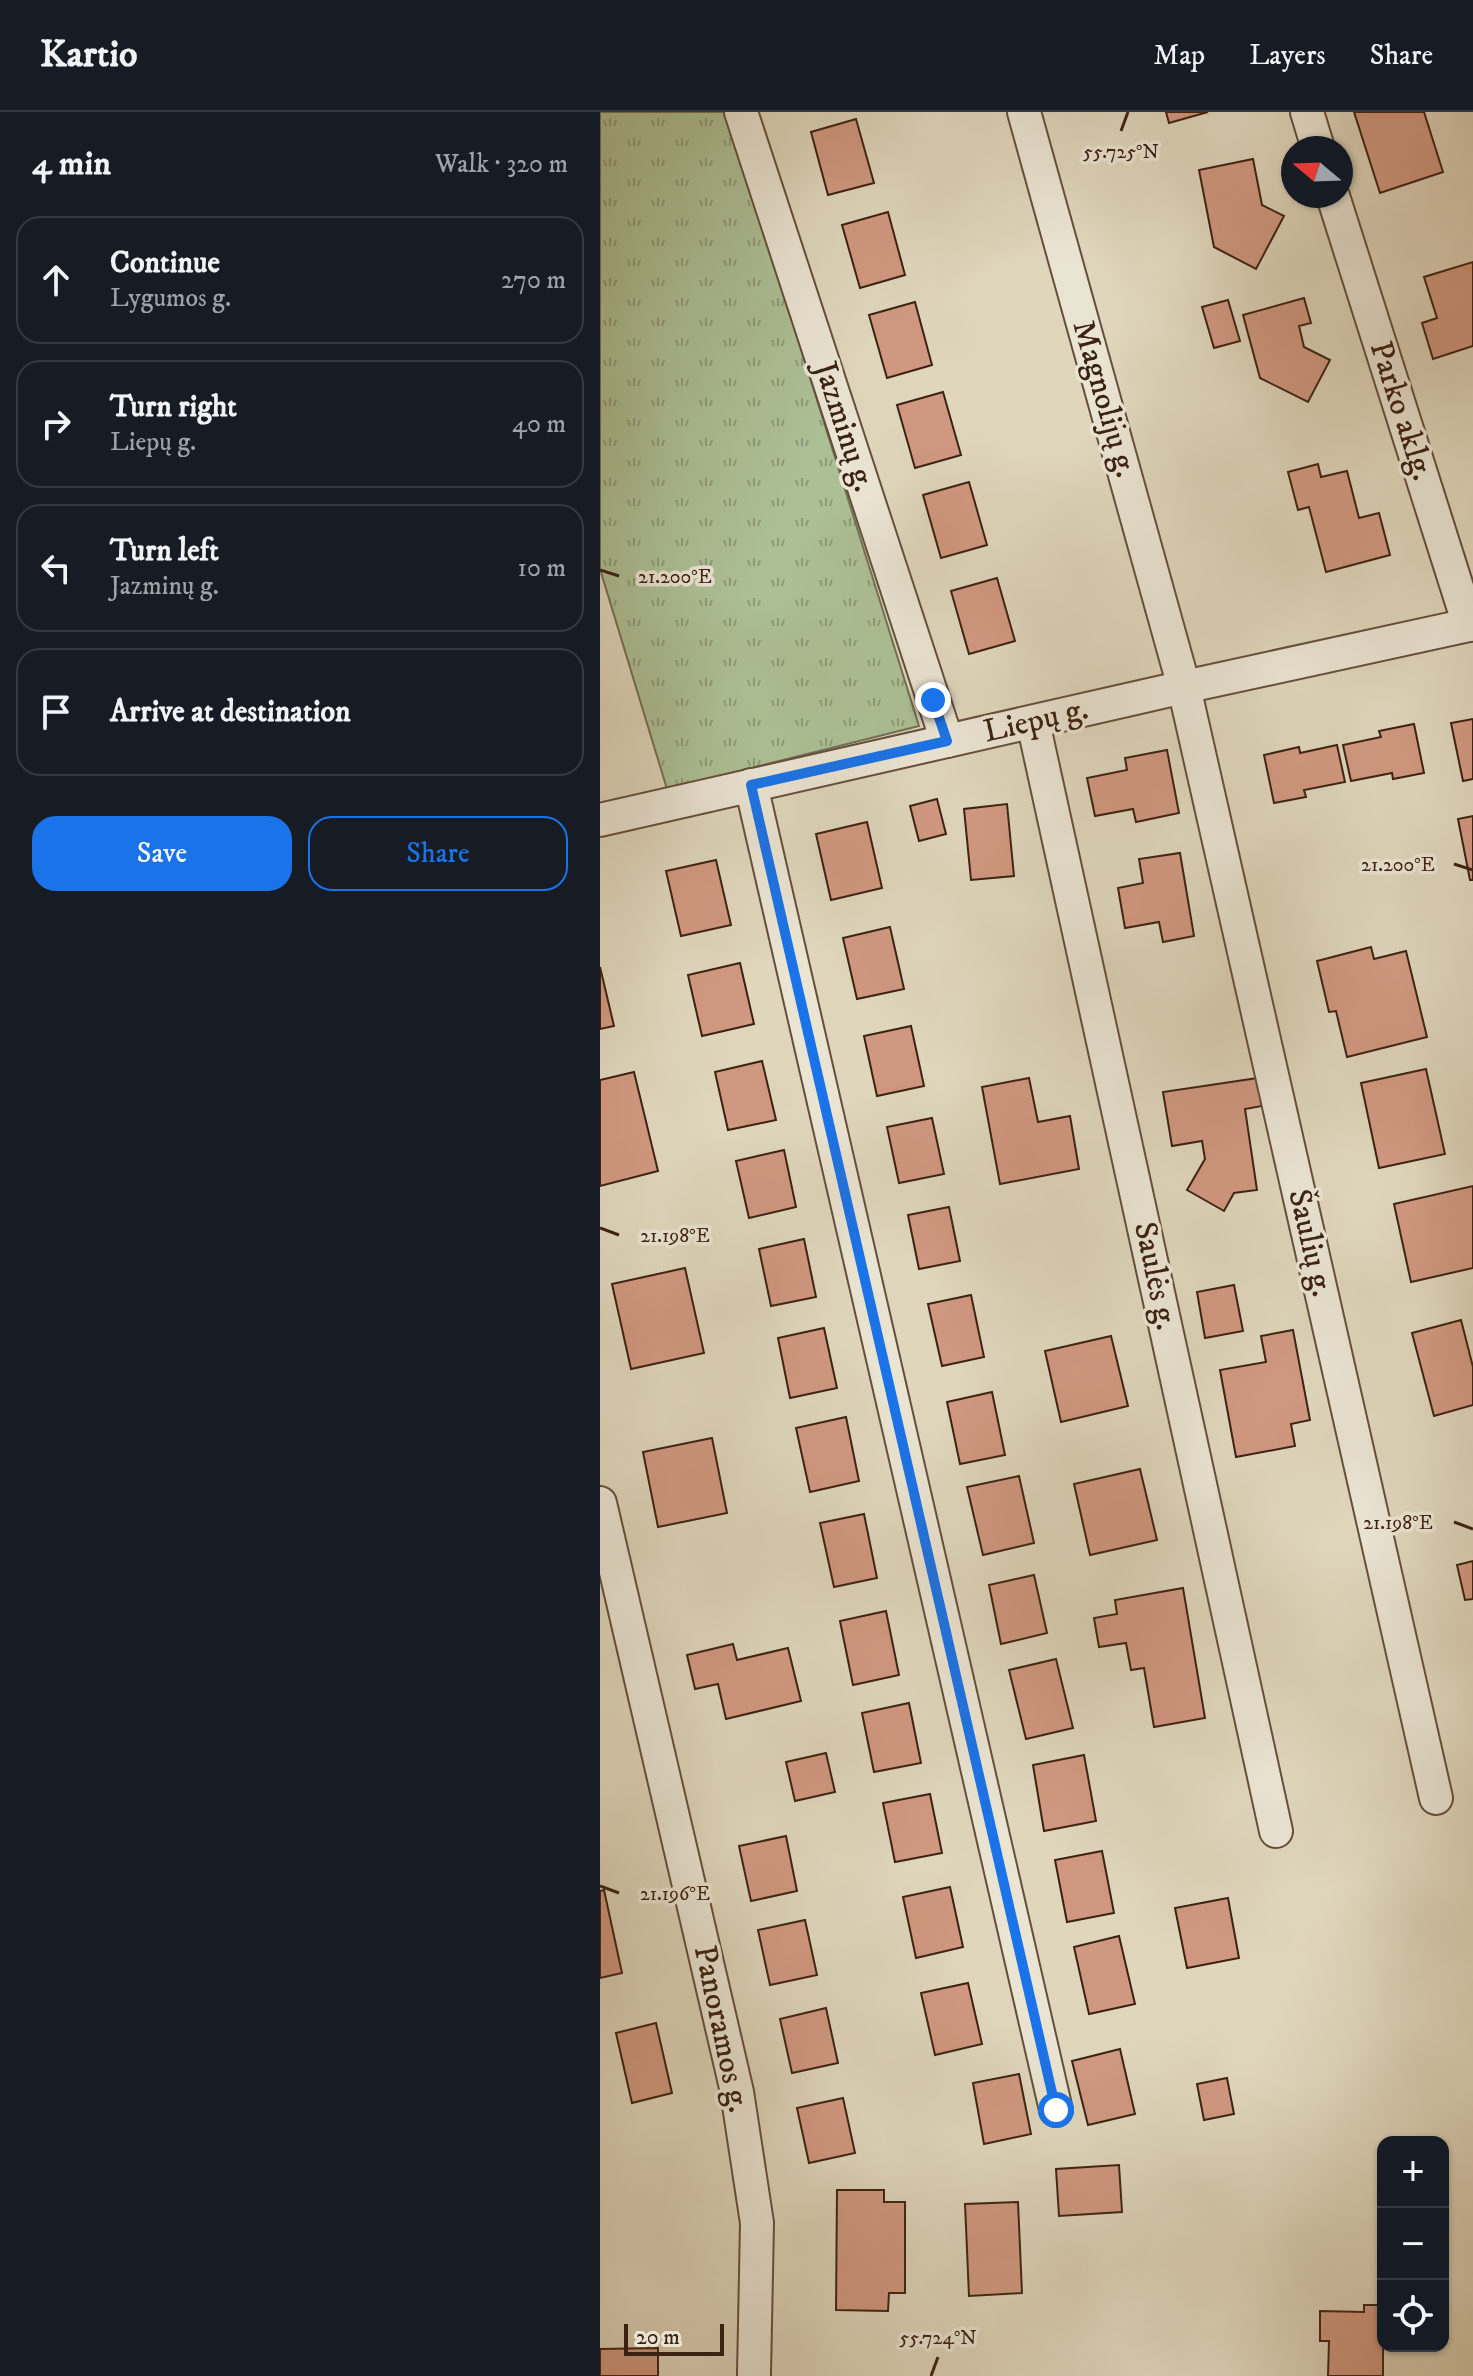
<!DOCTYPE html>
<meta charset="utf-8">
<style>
:root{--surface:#171b24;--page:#242831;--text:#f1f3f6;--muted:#9ea1a6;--line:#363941;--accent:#1a73e8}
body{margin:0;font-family:"IM FELL DW Pica",serif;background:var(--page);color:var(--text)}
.controls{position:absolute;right:24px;bottom:24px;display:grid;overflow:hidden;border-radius:16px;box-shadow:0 2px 6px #0004}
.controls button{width:72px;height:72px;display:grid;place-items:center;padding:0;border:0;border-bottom:2px solid var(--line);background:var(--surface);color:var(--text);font:40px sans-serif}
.compass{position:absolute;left:681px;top:24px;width:72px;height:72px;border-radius:50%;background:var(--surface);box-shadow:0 2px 6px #0004;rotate:289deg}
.scale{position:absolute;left:24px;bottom:20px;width:100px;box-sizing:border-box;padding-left:8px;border:4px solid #3c2212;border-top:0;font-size:22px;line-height:28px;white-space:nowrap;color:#3c2212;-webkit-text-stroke:6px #eae4d3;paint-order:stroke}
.stop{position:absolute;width:24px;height:24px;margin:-18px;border:6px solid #1a73e8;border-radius:50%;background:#fff}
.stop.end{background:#1a73e8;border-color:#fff;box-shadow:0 2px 8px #0008}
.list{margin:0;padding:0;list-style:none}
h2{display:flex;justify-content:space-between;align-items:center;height:104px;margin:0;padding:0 32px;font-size:34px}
h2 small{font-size:26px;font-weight:400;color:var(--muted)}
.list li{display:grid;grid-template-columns:52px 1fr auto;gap:24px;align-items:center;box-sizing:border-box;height:128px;margin:0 16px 16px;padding:0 16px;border:2px solid var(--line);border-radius:24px}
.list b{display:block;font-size:30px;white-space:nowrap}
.list p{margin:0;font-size:26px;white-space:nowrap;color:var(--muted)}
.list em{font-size:26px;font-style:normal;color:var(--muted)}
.actions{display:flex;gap:16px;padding:24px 32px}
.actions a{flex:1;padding:18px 0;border:2px solid var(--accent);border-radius:24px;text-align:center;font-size:28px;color:var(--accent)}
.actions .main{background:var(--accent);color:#fff}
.icon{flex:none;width:44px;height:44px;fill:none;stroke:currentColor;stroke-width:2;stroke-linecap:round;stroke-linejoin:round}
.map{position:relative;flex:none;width:873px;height:2264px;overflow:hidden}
header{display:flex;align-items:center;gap:48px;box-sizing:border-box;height:112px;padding:0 40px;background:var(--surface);border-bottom:2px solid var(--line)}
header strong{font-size:38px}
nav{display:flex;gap:44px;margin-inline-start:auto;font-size:28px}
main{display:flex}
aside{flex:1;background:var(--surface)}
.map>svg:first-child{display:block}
.grass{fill:url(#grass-tufts);stroke:#747054;stroke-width:2}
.building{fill:#d19881;stroke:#3c2212;stroke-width:2}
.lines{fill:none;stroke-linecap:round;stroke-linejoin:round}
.street-casing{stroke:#654f3c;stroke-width:36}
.street{stroke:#eae4d3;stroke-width:32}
.route{stroke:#1a73e8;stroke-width:10}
.ticks{fill:none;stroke:#3c2212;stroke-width:3}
.labels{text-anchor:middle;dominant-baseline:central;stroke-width:7;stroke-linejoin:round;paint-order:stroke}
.street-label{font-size:32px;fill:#3c2212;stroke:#eae4d3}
.ticks-label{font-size:20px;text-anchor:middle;fill:#3c2212;stroke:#eae4d3;stroke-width:7;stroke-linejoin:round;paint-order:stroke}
</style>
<header>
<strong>Kartio</strong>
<nav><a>Map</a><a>Layers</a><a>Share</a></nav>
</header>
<main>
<aside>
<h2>4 min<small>Walk · 320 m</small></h2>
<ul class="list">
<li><svg class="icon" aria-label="ahead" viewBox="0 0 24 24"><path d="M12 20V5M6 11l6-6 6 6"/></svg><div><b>Continue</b><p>Lygumos g.</p></div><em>270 m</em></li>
<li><svg class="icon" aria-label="right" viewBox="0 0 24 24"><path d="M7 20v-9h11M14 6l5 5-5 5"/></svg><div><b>Turn right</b><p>Liepų g.</p></div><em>40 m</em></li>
<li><svg class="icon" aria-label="left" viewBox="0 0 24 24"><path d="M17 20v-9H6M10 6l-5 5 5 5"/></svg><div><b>Turn left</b><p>Jazminų g.</p></div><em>10 m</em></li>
<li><svg class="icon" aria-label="arrive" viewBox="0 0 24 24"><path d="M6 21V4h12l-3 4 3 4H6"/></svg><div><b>Arrive at destination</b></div></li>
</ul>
<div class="actions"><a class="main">Save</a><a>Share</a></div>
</aside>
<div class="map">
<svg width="873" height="2264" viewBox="0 0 873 2264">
<defs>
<pattern id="grass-tufts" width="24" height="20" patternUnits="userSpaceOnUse" patternTransform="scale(2)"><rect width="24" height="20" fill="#acbf95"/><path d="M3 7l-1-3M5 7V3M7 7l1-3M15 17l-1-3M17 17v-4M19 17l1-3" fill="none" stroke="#8d9b78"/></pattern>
</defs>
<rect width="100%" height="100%" fill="#dfd6bc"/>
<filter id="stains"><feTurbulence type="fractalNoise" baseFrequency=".0025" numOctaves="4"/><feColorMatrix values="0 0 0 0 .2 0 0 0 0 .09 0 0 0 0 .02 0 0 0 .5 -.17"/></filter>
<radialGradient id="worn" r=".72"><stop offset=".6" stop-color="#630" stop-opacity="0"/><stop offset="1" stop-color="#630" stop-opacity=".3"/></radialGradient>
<path class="grass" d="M0 0H127L319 614 67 677 0 457Z"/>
<g class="building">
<path d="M566 0H608L569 11Z"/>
<path d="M754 0H824L843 60 780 81Z"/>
<path d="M256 7 274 71 228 83 211 20Z"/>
<path d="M653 47 662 93 684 104 656 157 614 135 599 58Z"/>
<path d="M288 100 305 163 260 176 242 113Z"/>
<path d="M873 150V234L833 247 822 211 837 206 824 165Z"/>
<path d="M704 186 711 211 699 214 704 235 730 248 708 290 660 266 643 203Z"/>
<path d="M628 188 640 229 614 236 602 195Z"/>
<path d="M315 190 332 253 287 266 269 203Z"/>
<path d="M343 280 361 343 315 356 297 293Z"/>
<path d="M718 352 721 365 747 359 759 406 779 401 790 443 726 460 709 395 698 398 688 360Z"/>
<path d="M369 370 387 433 341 446 323 383Z"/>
<path d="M397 466 415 529 369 542 351 479Z"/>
<path d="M873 607V667L863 669 851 611Z"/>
<path d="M814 612 824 661 793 667 792 661 751 669 743 633 781 625 779 619Z"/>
<path d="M737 633 745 670 704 678 706 685 674 691 664 643 699 635 700 641Z"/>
<path d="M567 638 579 701 536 710 533 697 495 704 487 666 527 658 525 646Z"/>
<path d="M337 687 346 722 319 729 310 694Z"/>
<path d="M407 692 414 764 371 768 364 697Z"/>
<path d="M873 704V768H870L858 707Z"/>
<path d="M267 710 282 776 231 788 216 722Z"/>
<path d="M580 741 594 824 563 830 559 810 525 816 518 776 543 771 539 747Z"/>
<path d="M116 748 131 813 81 824 66 759Z"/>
<path d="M290 815 304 877 257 887 243 826Z"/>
<path d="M771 835 774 847 806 839 827 925 747 945 736 899 729 900 717 849Z"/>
<path d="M140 851 154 912 102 924 88 863Z"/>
<path d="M0 855 14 914 0 917Z"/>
<path d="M311 914 324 974 277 984 264 924Z"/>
<path d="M162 949 176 1008 128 1018 115 960Z"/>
<path d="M826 957 845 1042 779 1056 761 971Z"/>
<path d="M34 960 58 1059 0 1074V968Z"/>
<path d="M429 966 438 1010 470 1004 479 1057 400 1072 382 975Z"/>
<path d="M658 966 662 994 645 997 657 1078 634 1081 624 1099 587 1078 605 1047 602 1029 572 1034 563 980Z"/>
<path d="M332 1006 344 1062 299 1071 287 1015Z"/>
<path d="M184 1038 196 1095 149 1106 136 1049Z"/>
<path d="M873 1074V1156L811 1170 794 1092Z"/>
<path d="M349 1095 360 1149 319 1157 308 1103Z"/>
<path d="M204 1127 216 1185 171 1194 159 1137Z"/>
<path d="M85 1156 104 1241 31 1257 12 1172Z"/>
<path d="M634 1173 643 1219 605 1226 597 1180Z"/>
<path d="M371 1183 384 1245 342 1254 328 1192Z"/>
<path d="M861 1208 873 1255V1293L834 1304 812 1221Z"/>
<path d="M224 1216 237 1276 190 1286 178 1226Z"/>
<path d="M693 1218 710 1308 691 1312 695 1334 636 1345 620 1258 666 1250 661 1224Z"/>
<path d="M511 1224 528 1294 461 1310 445 1239Z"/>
<path d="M392 1280 405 1343 360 1352 347 1290Z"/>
<path d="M246 1305 259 1369 210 1380 196 1316Z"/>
<path d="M112 1326 127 1401 58 1415 43 1340Z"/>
<path d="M540 1357 557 1428 490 1443 474 1372Z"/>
<path d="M419 1364 434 1431 383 1443 367 1375Z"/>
<path d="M264 1402 277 1466 234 1475 220 1411Z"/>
<path d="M873 1449V1487L865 1488 857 1453Z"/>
<path d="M434 1463 447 1521 401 1532 389 1473Z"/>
<path d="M583 1476 605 1606 554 1615 544 1556 531 1558 526 1531 499 1535 494 1506 517 1502 515 1488Z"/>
<path d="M286 1499 299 1563 253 1573 240 1509Z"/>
<path d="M133 1532 137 1548 188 1536 201 1589 126 1607 118 1572 95 1577 87 1543Z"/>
<path d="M456 1547 473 1616 426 1627 409 1558Z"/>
<path d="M309 1591 321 1651 274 1660 262 1601Z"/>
<path d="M226 1641 235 1680 195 1689 186 1650Z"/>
<path d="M484 1643 496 1709 444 1719 433 1653Z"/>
<path d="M330 1682 342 1741 295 1750 283 1691Z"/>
<path d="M186 1724 197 1779 151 1789 139 1734Z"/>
<path d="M502 1739 514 1801 467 1810 455 1748Z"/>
<path d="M350 1775 363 1835 316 1846 303 1785Z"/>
<path d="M4 1778 22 1861 0 1866V1779Z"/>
<path d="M628 1786 639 1846 587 1856 575 1796Z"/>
<path d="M205 1808 217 1863 170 1873 158 1818Z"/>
<path d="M519 1824 535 1892 489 1902 474 1835Z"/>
<path d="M368 1871 382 1932 335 1943 321 1881Z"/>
<path d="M226 1896 238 1951 192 1961 180 1907Z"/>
<path d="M56 1911 72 1981 32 1991 16 1921Z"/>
<path d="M520 1937 535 2002 488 2013 472 1949Z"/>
<path d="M419 1962 431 2022 384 2032 373 1971Z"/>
<path d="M627 1966 634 2002 604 2008 597 1972Z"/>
<path d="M243 1986 255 2041 209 2051 197 1996Z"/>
<path d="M519 2053 522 2100 459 2104 456 2057Z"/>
<path d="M237 2078H284V2090H305V2181H289L288 2199 236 2198Z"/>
<path d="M418 2090 422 2181 369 2184 365 2092Z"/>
<path d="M764 2193H783V2264H728L729 2229H720V2199L764 2200Z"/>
<path d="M58 2236V2264H0V2237Z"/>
</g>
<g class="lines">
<defs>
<g id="street">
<path d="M141 0 347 629"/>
<path d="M424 0 584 575 836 1686"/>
<path d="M707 0 718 36"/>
<path d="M733 84 869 513"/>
<path d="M433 610 676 1719"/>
<path d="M151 673 456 1998"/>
<path d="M0 708 584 575 873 512"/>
<path d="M0 1391 137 1980 157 2111 154 2262"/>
</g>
</defs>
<use href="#street" class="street-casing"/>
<use href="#street" class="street"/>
</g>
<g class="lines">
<path class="route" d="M333 588 347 629 151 673 456 1998"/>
</g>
<path class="ticks" d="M521 19 528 0M0 458 19 464M854 752 873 758M0 1116 19 1123M854 1410 873 1417M0 1774 19 1781M331 2264 338 2245"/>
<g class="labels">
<g class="street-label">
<text transform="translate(504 287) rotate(74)">Magnolijų g.</text>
<text transform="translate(801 299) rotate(72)">Parko aklg.</text>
<text transform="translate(244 315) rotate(72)">Jazminų g.</text>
<text transform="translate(436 609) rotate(-13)">Liepų g.</text>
<text transform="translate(710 1131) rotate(77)">Šaulių g.</text>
<text transform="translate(555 1164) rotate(78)">Saulės g.</text>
<text transform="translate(121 1917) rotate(78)">Panoramos g.</text>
</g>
</g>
<g class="ticks-label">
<text x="521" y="46">55.725°N</text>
<text x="75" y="471">21.200°E</text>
<text x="798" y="759">21.200°E</text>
<text x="75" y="1130">21.198°E</text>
<text x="798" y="1417">21.198°E</text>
<text x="75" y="1788">21.196°E</text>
<text x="338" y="2232">55.724°N</text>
</g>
<rect width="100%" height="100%" filter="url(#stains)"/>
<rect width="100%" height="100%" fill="url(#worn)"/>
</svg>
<div class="controls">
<button>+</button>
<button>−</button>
<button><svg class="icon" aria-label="locate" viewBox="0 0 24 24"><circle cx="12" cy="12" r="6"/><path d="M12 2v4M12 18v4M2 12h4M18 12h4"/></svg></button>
</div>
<svg class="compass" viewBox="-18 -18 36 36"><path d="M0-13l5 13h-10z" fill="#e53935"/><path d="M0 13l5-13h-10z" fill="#9ea1a6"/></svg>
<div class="scale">20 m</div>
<div class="stop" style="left:456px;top:1998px"></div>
<div class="stop end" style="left:333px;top:588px"></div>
</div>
</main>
